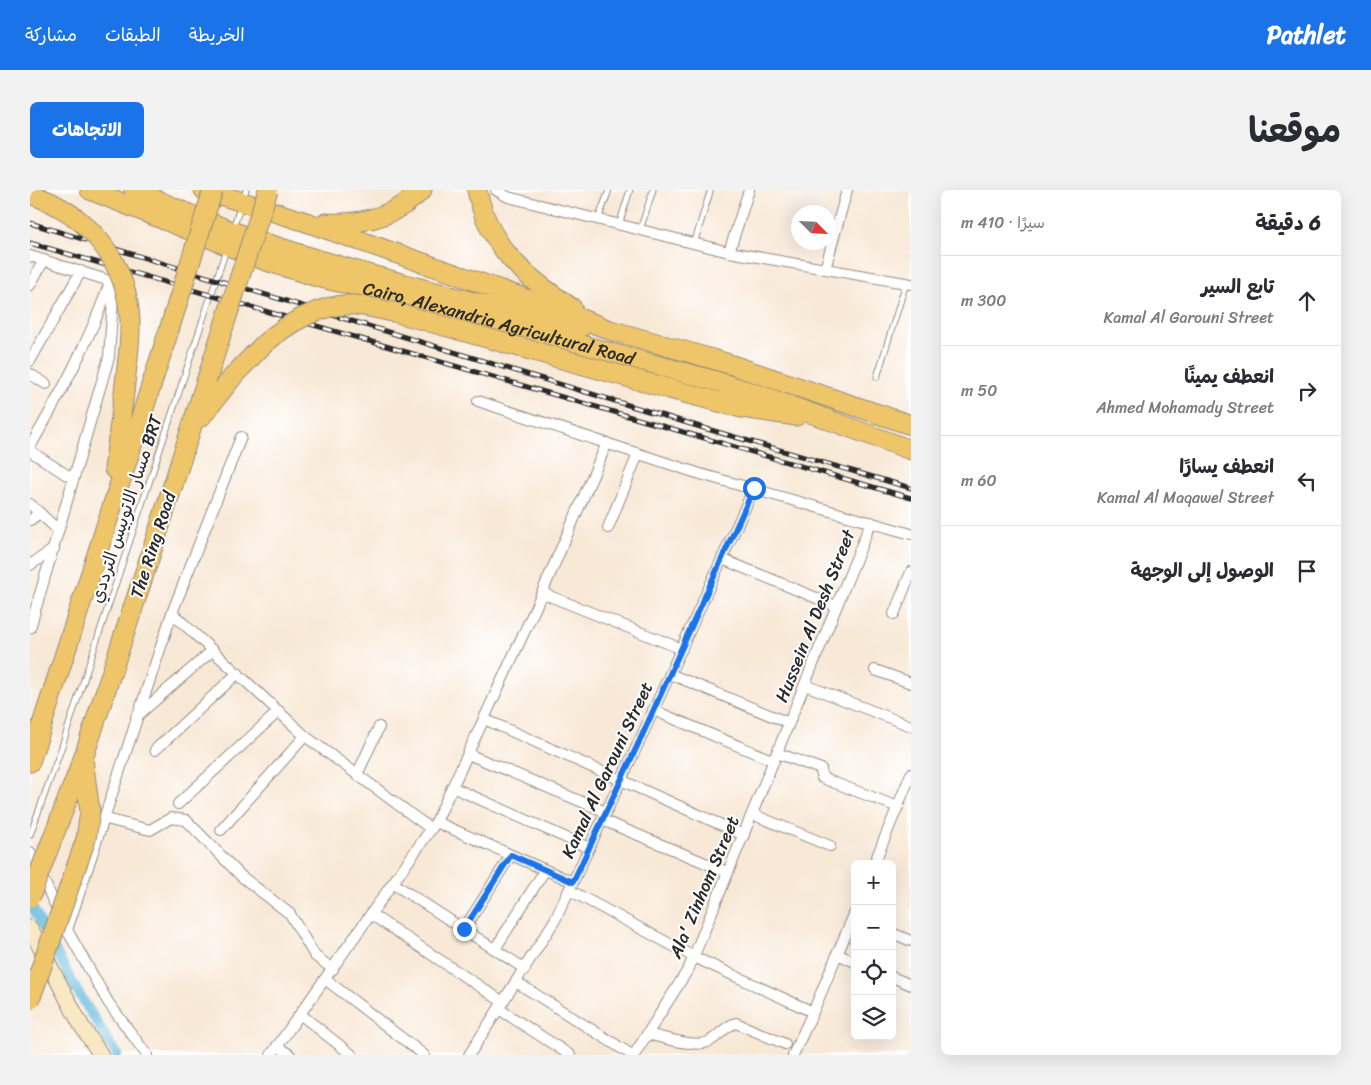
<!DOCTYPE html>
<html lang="ar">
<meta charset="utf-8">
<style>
:root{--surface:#fff;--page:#f2f2f3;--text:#2b2b33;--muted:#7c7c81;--line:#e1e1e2;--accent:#1a73e8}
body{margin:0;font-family:Sriracha,"Playpen Sans Arabic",sans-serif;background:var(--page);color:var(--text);direction:rtl}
.controls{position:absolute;right:15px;bottom:15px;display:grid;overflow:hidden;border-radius:8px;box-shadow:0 5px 20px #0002}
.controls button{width:45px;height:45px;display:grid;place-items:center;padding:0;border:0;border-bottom:1px solid var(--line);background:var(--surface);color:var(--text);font:25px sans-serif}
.compass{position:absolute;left:761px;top:15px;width:45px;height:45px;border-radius:50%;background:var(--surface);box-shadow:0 5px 20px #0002;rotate:114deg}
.stop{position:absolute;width:15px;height:15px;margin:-11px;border:4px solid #1a73e8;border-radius:50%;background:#fff}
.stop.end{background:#1a73e8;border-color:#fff;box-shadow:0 1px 5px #0008}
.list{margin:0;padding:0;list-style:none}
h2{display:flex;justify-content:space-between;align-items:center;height:65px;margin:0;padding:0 20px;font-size:21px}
h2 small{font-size:16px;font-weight:400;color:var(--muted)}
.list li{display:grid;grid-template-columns:32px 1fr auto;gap:15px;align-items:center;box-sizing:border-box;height:90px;padding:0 20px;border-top:1px solid var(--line)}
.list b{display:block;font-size:19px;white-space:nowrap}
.list p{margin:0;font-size:16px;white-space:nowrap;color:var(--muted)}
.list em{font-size:16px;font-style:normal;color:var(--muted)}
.icon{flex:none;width:28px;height:28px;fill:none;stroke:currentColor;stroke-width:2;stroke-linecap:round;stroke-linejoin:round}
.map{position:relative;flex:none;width:881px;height:865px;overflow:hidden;direction:ltr;border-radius:8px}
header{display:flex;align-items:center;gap:30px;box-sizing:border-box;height:70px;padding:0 25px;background:var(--accent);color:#fff}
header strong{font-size:24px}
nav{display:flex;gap:28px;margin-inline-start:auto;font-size:18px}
.intro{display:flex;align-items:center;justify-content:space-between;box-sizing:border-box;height:120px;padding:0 30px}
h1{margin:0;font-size:35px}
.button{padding:12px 22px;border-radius:8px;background:var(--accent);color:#fff;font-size:18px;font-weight:700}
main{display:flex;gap:30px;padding:0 30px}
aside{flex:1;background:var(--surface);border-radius:8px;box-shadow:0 5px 20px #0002}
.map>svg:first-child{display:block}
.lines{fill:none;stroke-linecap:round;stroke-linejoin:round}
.canal{stroke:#5cb5d9;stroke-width:10}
.lane-casing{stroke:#928a80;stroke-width:7}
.street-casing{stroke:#928a80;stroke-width:12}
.secondary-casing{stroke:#928a80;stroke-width:17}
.highway-casing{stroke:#928a80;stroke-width:21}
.lane{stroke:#fff;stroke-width:5}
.street{stroke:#fff;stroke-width:10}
.secondary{stroke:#f8e8c3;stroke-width:15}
.highway{stroke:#eec569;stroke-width:19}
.rail-casing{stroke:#2b2b2b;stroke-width:5}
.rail{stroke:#fff;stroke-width:3;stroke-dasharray:9;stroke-linecap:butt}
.highway-bridge-casing{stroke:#928a80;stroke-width:21;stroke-linecap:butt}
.highway-bridge{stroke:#eec569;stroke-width:19}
.route{stroke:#1a73e8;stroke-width:6}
.labels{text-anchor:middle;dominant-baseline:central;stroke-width:4;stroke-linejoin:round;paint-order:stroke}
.street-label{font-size:18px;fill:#2b2b2b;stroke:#fff}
</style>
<header>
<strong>Pathlet</strong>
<nav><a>الخريطة</a><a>الطبقات</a><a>مشاركة</a></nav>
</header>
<div class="intro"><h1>موقعنا</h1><a class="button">الاتجاهات</a></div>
<main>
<aside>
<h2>6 دقيقة<small>سيرًا · 410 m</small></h2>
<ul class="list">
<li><svg class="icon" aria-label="ahead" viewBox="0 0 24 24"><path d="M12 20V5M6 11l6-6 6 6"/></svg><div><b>تابع السير</b><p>Kamal Al Garouni Street</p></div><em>300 m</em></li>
<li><svg class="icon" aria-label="right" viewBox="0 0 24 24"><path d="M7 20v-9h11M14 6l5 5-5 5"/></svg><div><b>انعطف يمينًا</b><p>Ahmed Mohamady Street</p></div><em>50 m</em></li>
<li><svg class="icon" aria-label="left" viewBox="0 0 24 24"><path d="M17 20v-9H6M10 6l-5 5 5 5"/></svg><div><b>انعطف يسارًا</b><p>Kamal Al Maqawel Street</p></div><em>60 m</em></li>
<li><svg class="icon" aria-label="arrive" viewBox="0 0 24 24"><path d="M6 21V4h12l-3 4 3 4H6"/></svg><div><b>الوصول إلى الوجهة</b></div></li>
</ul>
</aside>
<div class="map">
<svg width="881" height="865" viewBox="0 0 881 865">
<rect width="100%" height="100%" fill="#fff"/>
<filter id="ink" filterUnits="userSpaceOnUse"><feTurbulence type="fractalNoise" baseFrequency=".02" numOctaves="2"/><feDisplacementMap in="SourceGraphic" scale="10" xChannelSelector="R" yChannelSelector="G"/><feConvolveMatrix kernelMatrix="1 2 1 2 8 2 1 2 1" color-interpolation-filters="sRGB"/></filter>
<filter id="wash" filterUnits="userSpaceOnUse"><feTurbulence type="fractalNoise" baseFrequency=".0096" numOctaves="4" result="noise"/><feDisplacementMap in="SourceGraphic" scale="20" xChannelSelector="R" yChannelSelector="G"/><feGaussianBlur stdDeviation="1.12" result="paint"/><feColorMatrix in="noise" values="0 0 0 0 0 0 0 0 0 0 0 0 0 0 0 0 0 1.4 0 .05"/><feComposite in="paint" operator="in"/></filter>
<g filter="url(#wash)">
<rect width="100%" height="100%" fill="#f8e8d6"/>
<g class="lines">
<path class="canal" d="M0 713 46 799 87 865"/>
</g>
</g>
<g filter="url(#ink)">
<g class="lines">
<defs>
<g id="lane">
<path d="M568 30 579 0"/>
<path d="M589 35 600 0"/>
<path d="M203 38 216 0"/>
<path d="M610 40 623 0"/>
<path d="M664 54 680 2"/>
<path d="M847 187 876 93"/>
<path d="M0 645 31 559 196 60"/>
</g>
<g id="street">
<path d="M466 0 478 7 699 62 881 94"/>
<path d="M699 62 719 0"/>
<path d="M0 66 80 91"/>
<path d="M795 79 817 0"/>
<path d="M0 95 14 70"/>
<path d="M0 171 51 81"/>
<path d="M0 184 16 194"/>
<path d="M448 211 667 283 881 344"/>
<path d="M0 257C30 205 59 152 79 95"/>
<path d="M0 261 43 289"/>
<path d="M0 314 28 340"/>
<path d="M0 330 10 323"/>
<path d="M578 338 608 264"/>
<path d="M692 369 806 416"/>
<path d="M0 375 24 359"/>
<path d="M512 403 652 459"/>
<path d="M142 423 275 546 401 639"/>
<path d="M864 424 881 382"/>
<path d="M0 438 79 167 83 109 80 91"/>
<path d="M845 480 881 493"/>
<path d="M640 484 759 533"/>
<path d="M775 495 881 536"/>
<path d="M623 520 744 571"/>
<path d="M106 527 183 460"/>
<path d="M454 529 714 645"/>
<path d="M125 560 208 483"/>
<path d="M747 563 791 579 792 588 868 617"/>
<path d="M438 564 576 622"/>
<path d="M327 585 349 537"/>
<path d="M422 597 559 658"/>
<path d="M148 614 249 521"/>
<path d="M722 624 800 656"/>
<path d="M72 628 120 640 141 628 156 630 211 686 260 724 285 766 303 779"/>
<path d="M572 630 697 682"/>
<path d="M406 632 543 692"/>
<path d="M191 640 275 546"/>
<path d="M0 662 37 740 78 812 117 865"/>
<path d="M844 674 881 584"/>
<path d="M364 694 495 779"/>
<path d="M539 700 664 767 783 822"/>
<path d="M342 725 473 812"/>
<path d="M434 739 481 665"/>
<path d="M37 740 142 423 211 247"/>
<path d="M862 743 881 751"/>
<path d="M465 759 515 680"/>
<path d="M807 764 825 772"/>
<path d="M862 787 881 795"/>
<path d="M295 789 394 865"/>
<path d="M486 792 602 865"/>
<path d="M469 819 540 865"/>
<path d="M270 824 322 865"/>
<path d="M617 844C632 847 667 859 680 851 690 845 695 836 706 833L755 854"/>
<path d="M247 856 260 865"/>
<path d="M241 865 406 632 504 421 577 253"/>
<path d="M439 865 525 730 610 550 724 298"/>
<path d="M604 865 659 778 841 332"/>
<path d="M763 865 783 822 825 722"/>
</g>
<path id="secondary" d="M0 738 51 835 71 865"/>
<g id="highway">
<path id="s1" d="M60 0 236 71 287 87 373 107 686 191 739 208 881 260"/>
<path d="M104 0C150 20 196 41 245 56 337 86 432 109 526 133L545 137 553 136"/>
<path d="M174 0 276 32 528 120 580 140 693 172 881 235"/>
<path d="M447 0C459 59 495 86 542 118"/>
<path d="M295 33C331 35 365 27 392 0"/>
<path d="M636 198 712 218 766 226"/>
<path d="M171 227 205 184 232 156"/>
<path d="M84 279 94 203"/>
<path d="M128 342 189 151"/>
<path d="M0 572 139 140"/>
</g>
</defs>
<use href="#lane" class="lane-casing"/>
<use href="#street" class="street-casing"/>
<use href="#secondary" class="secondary-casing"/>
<use href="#highway" class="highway-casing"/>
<use href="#lane" class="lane"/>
<use href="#street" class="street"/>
<use href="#secondary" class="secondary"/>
<use href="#highway" class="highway"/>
<defs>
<g id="rail">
<path d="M0 33 677 239 881 298"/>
<path d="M0 53 881 308"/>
</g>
</defs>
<use href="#rail" class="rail-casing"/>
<use href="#rail" class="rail"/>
<defs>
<g id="highway-bridge">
<path d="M0 4C57 23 97 70 100 131 101 155 96 180 94 203"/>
<path d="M139 140 183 0"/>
<path d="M189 151 238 0"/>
<path d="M232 156C256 134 290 113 325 115 338 116 351 120 364 122L636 198"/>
<path d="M0 707 53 569 128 342"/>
<path d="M0 810 56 649 60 622 53 569"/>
</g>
</defs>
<use href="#highway-bridge" class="highway-bridge-casing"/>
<use href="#highway-bridge" class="highway-bridge"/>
</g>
</g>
<g class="lines" filter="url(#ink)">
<path class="route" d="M434 739 481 665 543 692 610 550 724 298"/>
</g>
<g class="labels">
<g class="street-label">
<text stroke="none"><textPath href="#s1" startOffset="431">Cairo, Alexandria Agricultural Road</textPath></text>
<text transform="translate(96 319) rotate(-72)">مسار الاتوبيس الترددي BRT</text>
<text transform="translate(123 355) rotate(-72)">The Ring Road</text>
<text transform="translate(785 426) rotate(-68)">Hussein Al Desh Street</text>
<text transform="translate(577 580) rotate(-65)">Kamal Al Garouni Street</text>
<text transform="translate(674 697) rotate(-67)">Ala' Zinhom Street</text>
</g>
</g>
</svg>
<div class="controls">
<button>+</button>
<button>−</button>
<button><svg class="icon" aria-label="locate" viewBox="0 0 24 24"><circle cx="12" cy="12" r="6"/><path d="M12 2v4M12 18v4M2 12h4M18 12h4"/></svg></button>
<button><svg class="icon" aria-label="layers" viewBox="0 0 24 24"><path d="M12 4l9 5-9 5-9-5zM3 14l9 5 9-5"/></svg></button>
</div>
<svg class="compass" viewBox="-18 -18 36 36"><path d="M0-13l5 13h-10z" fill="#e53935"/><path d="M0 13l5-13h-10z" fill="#7c7c81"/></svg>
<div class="stop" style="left:724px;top:298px"></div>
<div class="stop end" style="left:434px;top:739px"></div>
</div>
</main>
